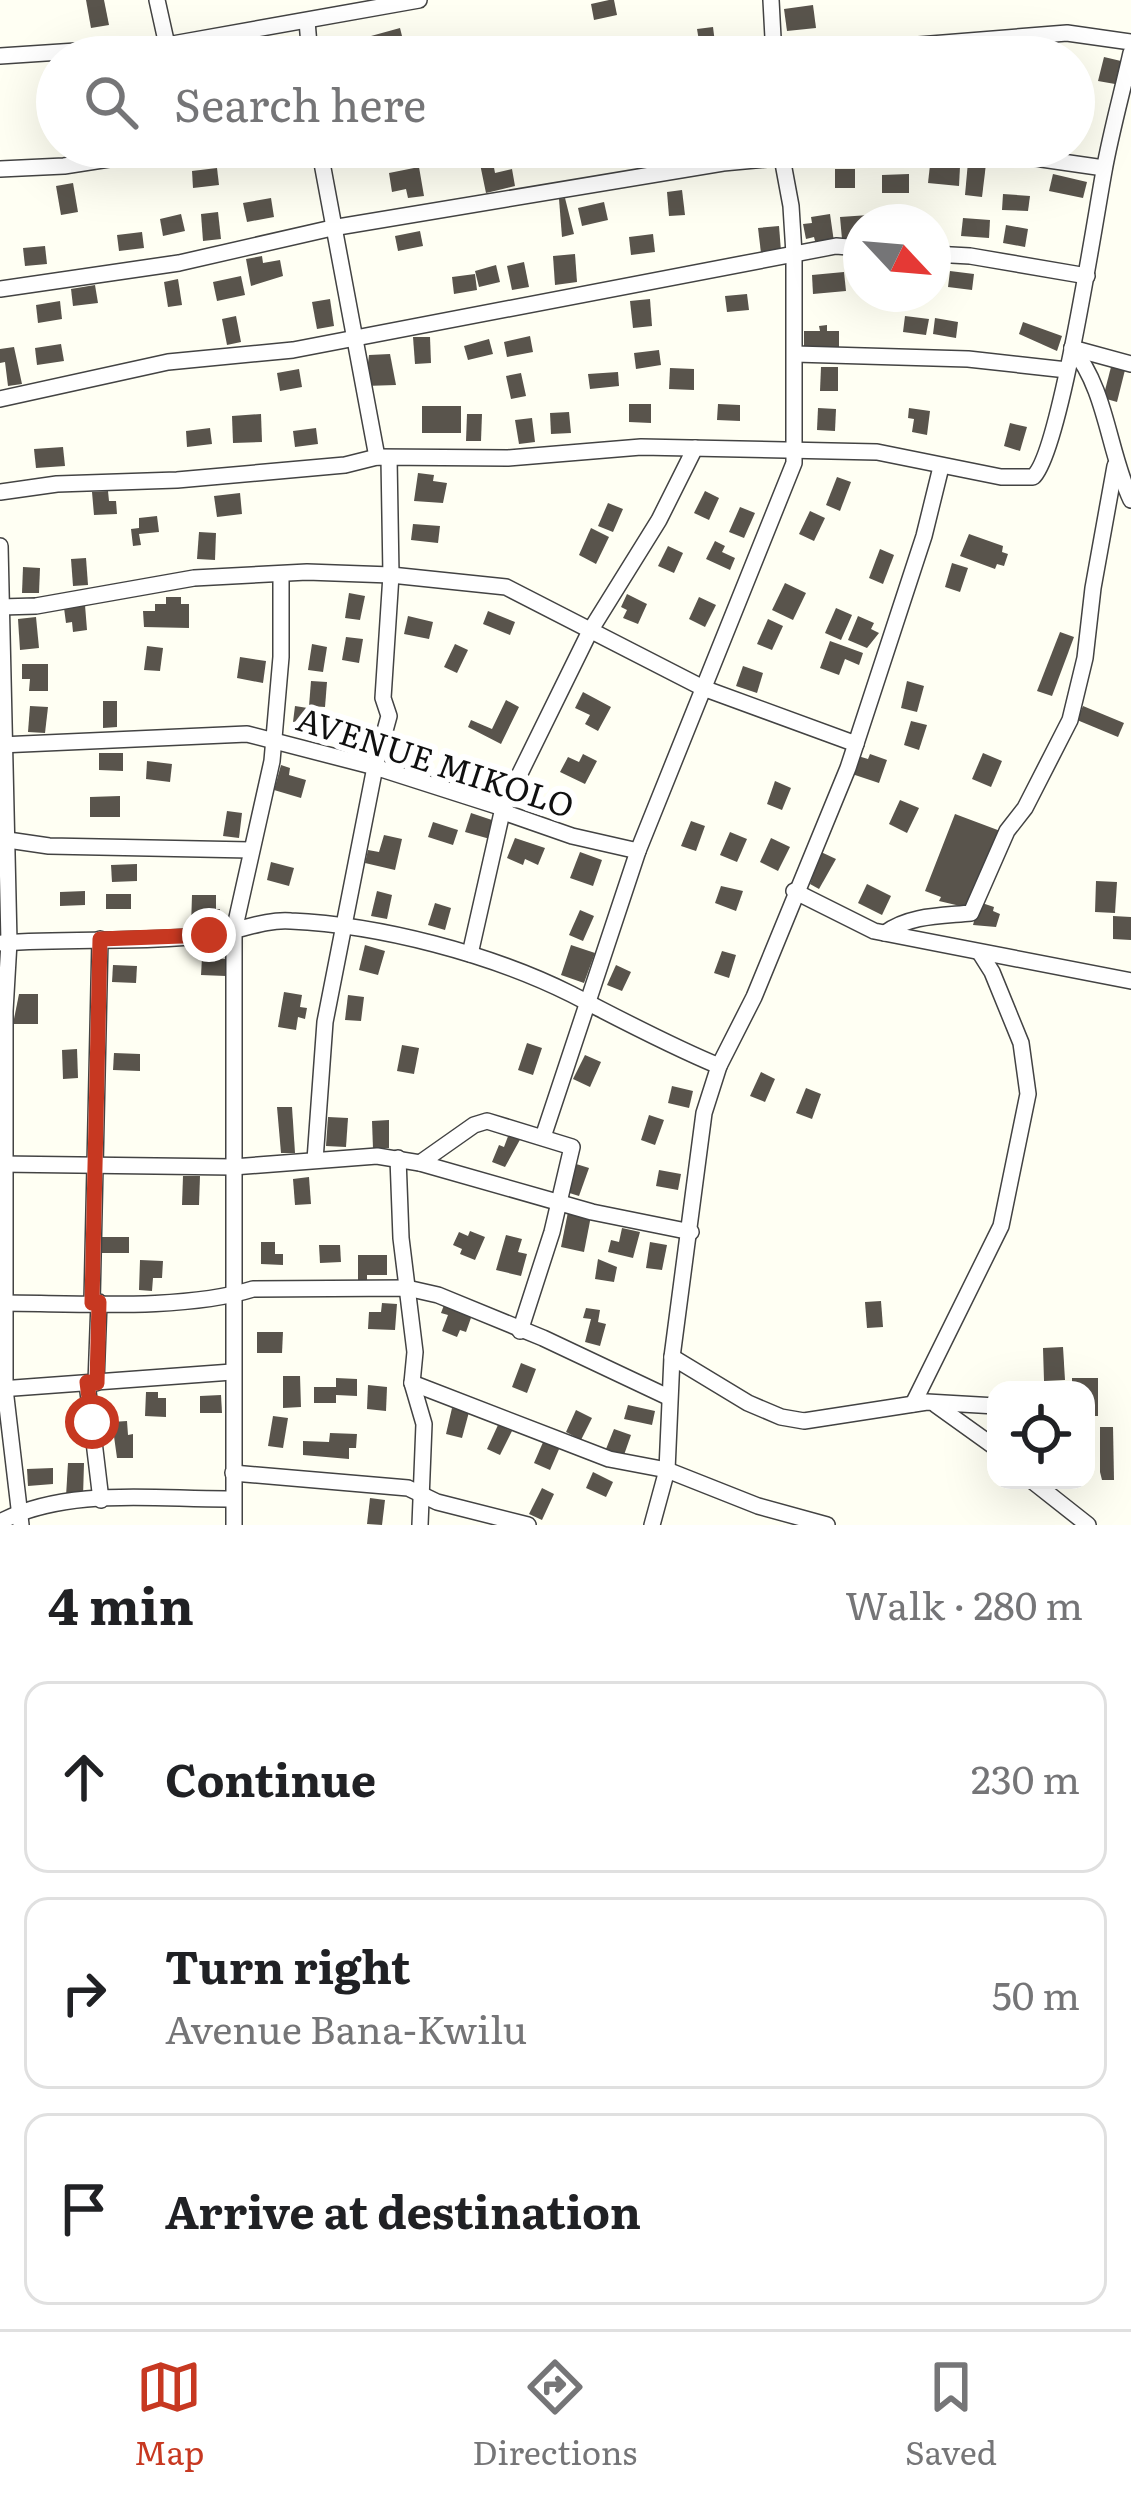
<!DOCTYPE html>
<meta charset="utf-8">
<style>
:root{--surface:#fff;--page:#f6f6f6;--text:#202124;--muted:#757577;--line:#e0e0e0;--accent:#c73821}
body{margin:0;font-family:Literata,serif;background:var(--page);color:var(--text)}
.controls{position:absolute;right:36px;bottom:36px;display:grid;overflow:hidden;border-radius:24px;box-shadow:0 12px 48px #0002}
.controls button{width:108px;height:108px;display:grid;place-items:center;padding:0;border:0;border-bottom:3px solid var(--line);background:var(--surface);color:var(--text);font:60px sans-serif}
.compass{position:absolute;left:843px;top:204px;width:108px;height:108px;border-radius:50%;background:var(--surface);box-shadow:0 12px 48px #0002;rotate:116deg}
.stop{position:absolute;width:36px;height:36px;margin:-27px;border:9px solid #c73821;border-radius:50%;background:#fff}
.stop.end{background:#c73821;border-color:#fff;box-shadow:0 3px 12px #0008}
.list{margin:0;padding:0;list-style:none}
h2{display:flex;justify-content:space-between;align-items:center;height:156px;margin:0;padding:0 48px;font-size:51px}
h2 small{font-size:39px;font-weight:400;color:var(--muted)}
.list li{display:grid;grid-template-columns:78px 1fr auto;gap:36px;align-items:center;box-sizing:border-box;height:192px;margin:0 24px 24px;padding:0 24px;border:3px solid var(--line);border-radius:24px}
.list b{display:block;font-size:45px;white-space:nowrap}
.list p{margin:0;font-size:39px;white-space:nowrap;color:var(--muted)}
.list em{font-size:39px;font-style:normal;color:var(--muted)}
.icon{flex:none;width:66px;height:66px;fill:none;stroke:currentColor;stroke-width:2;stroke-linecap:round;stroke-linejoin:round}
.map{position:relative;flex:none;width:1131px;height:1525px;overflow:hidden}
.search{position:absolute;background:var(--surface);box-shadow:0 12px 48px #0002;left:36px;right:36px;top:36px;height:132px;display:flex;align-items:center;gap:30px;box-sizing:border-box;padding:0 42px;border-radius:66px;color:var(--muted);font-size:45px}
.sheet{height:804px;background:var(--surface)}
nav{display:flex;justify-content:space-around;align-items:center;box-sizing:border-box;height:168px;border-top:3px solid var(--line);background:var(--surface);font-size:33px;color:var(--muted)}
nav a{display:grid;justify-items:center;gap:6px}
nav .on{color:var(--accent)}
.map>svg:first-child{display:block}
.building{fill:#59544c}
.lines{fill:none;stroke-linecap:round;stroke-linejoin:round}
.street-casing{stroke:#434343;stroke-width:18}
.street{stroke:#fff;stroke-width:15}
.route{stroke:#c73821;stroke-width:15}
.labels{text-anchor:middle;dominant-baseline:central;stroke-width:12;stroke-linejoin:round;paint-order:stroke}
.street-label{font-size:33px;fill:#101010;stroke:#fff}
</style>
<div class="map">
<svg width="1131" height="1525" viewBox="0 0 1131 1525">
<rect width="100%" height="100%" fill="#fffff3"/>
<g class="building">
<path d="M86 0H104L109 25 91 28Z"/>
<path d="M609 0H614L617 15 594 20 591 4Z"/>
<path d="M813 5 816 28 787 31 784 9Z"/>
<path d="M713 27 716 51 701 53 697 29Z"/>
<path d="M400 28 404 44 375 53 371 36Z"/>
<path d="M1104 57 1121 61 1115 84 1098 81Z"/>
<path d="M493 162 495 173 512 169 515 186 486 193 480 164Z"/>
<path d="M968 162 986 164 982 197 965 195Z"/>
<path d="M930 165 960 167 959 186 928 183Z"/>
<path d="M419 167 424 196 408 198 406 189 392 192 389 173Z"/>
<path d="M217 168 219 185 193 188 192 171Z"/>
<rect x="835" y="169" width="20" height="19"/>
<path d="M909 174V193H882V175Z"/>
<path d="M1053 174 1087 182 1083 198 1049 191Z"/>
<path d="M73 183 78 212 61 215 56 186Z"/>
<path d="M682 190 685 215 669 216 667 192Z"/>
<path d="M1003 194 1030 196 1028 211 1002 210Z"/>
<path d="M271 198 274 217 247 222 243 203Z"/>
<path d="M565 198 574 234 562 237 559 199Z"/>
<path d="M604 202 608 220 582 226 578 208Z"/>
<path d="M218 212 221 239 203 241 201 214Z"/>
<path d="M181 214 185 231 163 236 160 219Z"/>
<path d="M830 214 834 242 816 245 814 237 806 239 803 224 812 223 811 217Z"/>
<path d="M869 215V222H861V237L842 239 840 217Z"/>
<path d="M963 218 990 220 989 238 961 236Z"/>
<path d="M1006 225 1028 229 1025 247 1003 243Z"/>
<path d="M779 226 781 251 761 253 758 228Z"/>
<path d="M420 231 423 246 398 251 395 236Z"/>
<path d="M142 232 144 248 119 251 117 235Z"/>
<path d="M653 234 655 252 631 255 629 237Z"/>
<path d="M45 246 47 264 25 266 23 248Z"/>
<path d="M575 254 577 282 555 285 553 256Z"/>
<path d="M262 256 263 263 280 260 283 276 251 286 246 259Z"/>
<path d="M524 262 529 287 512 290 507 266Z"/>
<path d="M496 265 500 282 479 287 475 271Z"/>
<path d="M950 271 974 274 972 290 948 287Z"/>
<path d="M844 272 846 291 813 294 812 275Z"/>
<path d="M475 274 477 290 454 294 452 277Z"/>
<path d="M241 276 245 295 217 301 213 282Z"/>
<path d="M178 279 182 305 168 307 164 282Z"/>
<path d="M95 285 98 303 73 306 71 289Z"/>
<path d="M747 294 749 310 727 312 725 296Z"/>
<path d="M330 299 334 326 317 329 312 302Z"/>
<path d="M650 299 652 326 633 328 630 301Z"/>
<path d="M60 301 62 319 38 323 36 305Z"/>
<path d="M236 316 241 342 227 345 222 319Z"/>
<path d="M905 316 929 319 926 335 903 332Z"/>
<path d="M935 318 958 322 956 338 933 334Z"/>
<path d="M1023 322 1062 336 1057 351 1019 334Z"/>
<path d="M827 325V331H839V349L804 350V331H820L819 326Z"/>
<path d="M530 336 533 352 507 357 504 342Z"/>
<path d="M413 337H430L431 363 415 364Z"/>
<path d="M489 339 493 354 468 360 464 346Z"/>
<path d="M61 344 64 361 37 365 35 348Z"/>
<path d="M14 347 22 384 8 386 5 362 0 363V349Z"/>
<path d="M659 350 661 365 636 369 634 353Z"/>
<path d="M390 354 396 385 365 386 369 355Z"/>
<path d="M821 367H838V391H820Z"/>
<path d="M1111 367 1125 370 1117 402 1103 398Z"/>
<path d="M670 368 694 369V390L669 389Z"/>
<path d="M299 369 302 387 280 391 277 373Z"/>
<path d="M618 372 619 386 590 389 588 374Z"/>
<path d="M521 373 526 396 511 399 506 376Z"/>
<path d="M629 404H651V423L629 422Z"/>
<path d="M718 404 740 405V421L717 420Z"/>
<rect x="422" y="406" width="39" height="27"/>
<path d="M818 408 836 409 835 431 817 430Z"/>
<path d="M909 408 930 411 927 435 912 432 914 419 908 418Z"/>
<path d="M569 412 571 433 551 434 550 413Z"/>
<path d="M261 414 262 442 233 443 232 416Z"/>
<path d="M467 414H482L481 441H466Z"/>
<path d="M532 418 535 442 519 444 515 420Z"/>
<path d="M1010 423 1027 427 1020 451 1004 446Z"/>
<path d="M210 428 212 444 187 447 186 431Z"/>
<path d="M316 428 318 444 295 447 293 431Z"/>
<path d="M63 447 65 466 36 468 34 449Z"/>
<path d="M418 473 434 475 433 481 447 483 443 503 414 501Z"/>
<path d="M837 477 851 482 840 511 826 505Z"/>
<path d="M108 491 109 501H116L117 514 94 515 92 492Z"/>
<path d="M705 491 719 498 709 520 694 513Z"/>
<path d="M240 493 242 514 217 517 214 496Z"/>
<path d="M608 503 623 509 613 532 598 526Z"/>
<path d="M740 507 755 513 744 538 729 532Z"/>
<path d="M810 511 825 518 814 541 799 534Z"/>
<path d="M157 516 159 532 139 534 141 545 133 546 131 529 139 528V518Z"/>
<path d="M413 524 440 526 438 543 411 540Z"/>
<path d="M591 528 609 537 596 564 579 555Z"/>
<path d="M199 532 216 533 215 560 197 559Z"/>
<path d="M969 534 1003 546 1002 552 1008 554 1004 566 997 564 995 569 960 556Z"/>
<path d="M715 541 725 546 722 552 735 558 730 570 706 559Z"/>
<path d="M668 546 683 553 674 573 658 566Z"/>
<path d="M880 549 894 555 883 584 869 578Z"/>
<path d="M86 558 88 585 73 586 71 559Z"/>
<path d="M952 563 968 568 960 592 945 587Z"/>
<path d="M23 567 40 568 39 593H22Z"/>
<path d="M785 583 806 593 793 620 772 610Z"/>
<path d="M349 593 365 596 360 620 345 618Z"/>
<path d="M627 594 647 604 638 624 623 618 627 610 621 607Z"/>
<path d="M166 597H181V604H189V628L144 627 143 611H155V604H166Z"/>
<path d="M699 597 716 605 705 627 689 619Z"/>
<path d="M85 605 87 630 73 632 72 622 66 623 64 608Z"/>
<path d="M836 608 852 615 841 640 825 633Z"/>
<path d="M488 611 515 622 510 635 483 624Z"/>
<path d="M408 616 433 622 429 639 404 634Z"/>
<path d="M858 616 874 623 871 629 879 633 867 648 848 640Z"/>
<path d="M36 617 39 648 20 650 18 619Z"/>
<path d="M768 619 783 626 772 650 757 644Z"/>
<path d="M1060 632 1074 637 1052 696 1037 691Z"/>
<path d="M346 637 363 639 359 663 342 660Z"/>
<path d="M830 641 863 653 859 665 845 659 839 675 820 668Z"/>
<path d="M312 644 327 647 323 672 308 670Z"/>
<path d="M455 644 468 650 457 673 444 667Z"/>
<path d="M147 646 163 648 160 671 144 670Z"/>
<path d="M240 657 266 661 263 683 237 678Z"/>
<path d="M22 664H48V691H29L30 679H22Z"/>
<path d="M743 666 763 673 757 693 736 686Z"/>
<path d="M311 681 327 682 325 707 309 706Z"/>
<path d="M907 681 924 686 917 712 901 708Z"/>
<path d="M583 692 611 707 598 731 585 724 590 715 575 708Z"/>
<path d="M506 700 519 707 501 744 468 727 471 720 492 729Z"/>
<path d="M103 701H117V727L103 728Z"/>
<path d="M30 706 48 707 45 733 28 732Z"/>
<path d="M295 706 314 709 310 733 292 730Z"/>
<path d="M1083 706 1124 723 1118 737 1077 720Z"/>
<path d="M911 721 927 725 919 750 904 745Z"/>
<path d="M99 753H123V771L99 770Z"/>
<path d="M983 753 1002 761 991 787 972 779Z"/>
<path d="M583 754 597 761 585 784 560 772 568 757 579 762Z"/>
<path d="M870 754 887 760 879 783 852 774 858 756 868 759Z"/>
<path d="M147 761 172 764 170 782 146 779Z"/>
<path d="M281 765 290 768 289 775 306 780 301 798 274 790Z"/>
<path d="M775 781 791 788 782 810 767 804Z"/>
<path d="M120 796V817H90V797Z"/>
<path d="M900 800 919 808 907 833 889 824Z"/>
<path d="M227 811 242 813 239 838 223 836Z"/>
<path d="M471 813 495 821 490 839 465 832Z"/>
<path d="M955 814 1003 832 973 909 939 901 941 897 925 891Z"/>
<path d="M691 821 705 826 696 851 681 846Z"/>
<path d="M433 822 458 830 453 845 428 837Z"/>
<path d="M730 832 747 839 737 862 720 855Z"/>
<path d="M384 835 402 839 395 870 365 863 368 850 379 852Z"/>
<path d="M515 838 545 848 538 865 525 859 523 865 507 858Z"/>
<path d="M771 838 790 847 778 871 760 862Z"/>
<path d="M580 852 602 860 593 886 570 878Z"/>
<path d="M821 852 836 859 819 889 810 884Z"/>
<path d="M271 862 294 868 289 886 267 880Z"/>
<path d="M137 864V881L112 882 111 865Z"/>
<path d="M1096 881 1117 882 1115 913 1095 912Z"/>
<path d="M867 884 891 896 882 915 858 903Z"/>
<path d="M721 886 743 891 736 911 715 903Z"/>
<path d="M85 891V905L60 906V892Z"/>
<path d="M377 891 392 895 387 919 371 916Z"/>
<rect x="106" y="894" width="25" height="15"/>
<path d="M192 895H216V909H220L216 927H191Z"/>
<path d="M979 902 994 907 993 911 1000 914 996 927 973 925Z"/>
<path d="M435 903 451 908 445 930 428 925Z"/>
<path d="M580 910 594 916 583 941 569 935Z"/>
<path d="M1113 916 1131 917V940L1113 939Z"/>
<path d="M365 945 385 951 378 975 359 970Z"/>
<path d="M571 945 595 953 584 983 561 975Z"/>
<path d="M722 951 736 955 729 978 714 973Z"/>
<path d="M202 958 226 959V976L201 975Z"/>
<path d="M113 965 137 966 136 983 112 982Z"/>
<path d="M616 965 631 972 622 991 607 985Z"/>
<path d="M284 992 302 995 300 1007 307 1008 305 1019 298 1017 296 1030 278 1027Z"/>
<path d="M19 994H38V1024H13Z"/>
<path d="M348 995 364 997 361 1021 345 1020Z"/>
<path d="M527 1043 542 1048 533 1075 518 1070Z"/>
<path d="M402 1045 419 1048 414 1074 397 1071Z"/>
<path d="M77 1049 78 1078 63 1079 62 1050Z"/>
<path d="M114 1053 140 1054V1071L113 1070Z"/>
<path d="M585 1055 601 1062 590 1087 573 1079Z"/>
<path d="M761 1072 775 1079 765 1102 750 1096Z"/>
<path d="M672 1086 693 1091 689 1108 668 1103Z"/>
<path d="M806 1088 821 1094 812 1119 796 1113Z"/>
<path d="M277 1107H292L295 1153H281Z"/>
<path d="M649 1115 664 1120 655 1145 641 1140Z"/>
<path d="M328 1117 348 1118 346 1147 326 1146Z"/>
<path d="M389 1120V1148L373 1149 372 1121Z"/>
<path d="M510 1131 522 1136 505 1167 492 1162 499 1145 504 1147Z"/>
<path d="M573 1163 589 1168 579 1196 563 1191Z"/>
<path d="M659 1170 681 1174 678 1190 656 1186Z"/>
<path d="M183 1176H200L199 1205H182Z"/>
<path d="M309 1177 311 1204 295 1205 293 1179Z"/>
<path d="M568 1212 591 1216 584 1252 561 1247Z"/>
<path d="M622 1228 640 1232 633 1258 608 1252 611 1240 619 1242Z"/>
<path d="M470 1231 485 1237 475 1260 460 1254 462 1249 453 1245 459 1232 468 1236Z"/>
<path d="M506 1235 522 1239 518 1252 527 1254 521 1276 496 1270Z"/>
<rect x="102" y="1237" width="27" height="16"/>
<path d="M261 1242H275V1254H283V1265L261 1264Z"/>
<path d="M650 1242 667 1245 662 1270 646 1268Z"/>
<path d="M319 1245H340L341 1262 320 1263Z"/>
<path d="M358 1255H387V1275H367V1280H358Z"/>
<path d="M598 1259 617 1267 614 1282 595 1279Z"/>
<path d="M140 1260 163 1261 162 1278H153L152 1291 139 1290Z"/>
<path d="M881 1301 883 1327 867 1328 865 1302Z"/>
<path d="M382 1303 397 1304 395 1330 368 1329 369 1312H381Z"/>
<path d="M444 1305 472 1315 466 1332 460 1330 457 1337 442 1331 448 1315 441 1313Z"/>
<path d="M586 1308 600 1310 598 1322 606 1324 600 1346 585 1342 591 1319 583 1318Z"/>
<path d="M257 1332H283L282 1353H257Z"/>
<path d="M1063 1347 1065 1380 1044 1381 1043 1348Z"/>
<path d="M521 1363 536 1369 527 1393 512 1387Z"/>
<path d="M283 1376H300L301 1407 283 1408Z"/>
<path d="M336 1378 357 1379V1396L336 1395V1403H314V1387H336Z"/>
<path d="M1072 1378H1098V1416H1092V1420H1086V1390H1072Z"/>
<path d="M368 1385 387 1387 386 1411 367 1409Z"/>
<path d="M146 1392H158V1398H166V1417L145 1416Z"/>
<path d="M221 1395 222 1413H200V1396Z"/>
<path d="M628 1405 655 1411 652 1425 624 1419Z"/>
<path d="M452 1408 469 1412 462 1438 446 1434Z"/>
<path d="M576 1410 592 1418 581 1440 566 1432Z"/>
<path d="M273 1416 288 1418 283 1448 268 1446Z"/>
<path d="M127 1421 128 1435 133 1434V1458H117L112 1422Z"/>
<path d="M498 1425 512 1431 500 1455 487 1449Z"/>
<path d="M1100 1427H1113L1114 1480H1102L1100 1472Z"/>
<path d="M614 1429 631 1435 624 1455 606 1449Z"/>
<path d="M330 1433 357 1434 356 1448H349V1459L303 1455V1441L329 1442Z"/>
<path d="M544 1440 560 1447 550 1470 534 1463Z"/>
<path d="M68 1463H84L83 1497 66 1496Z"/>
<path d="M53 1468V1484L28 1486 27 1469Z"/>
<path d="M593 1472 613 1482 606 1497 586 1488Z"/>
<path d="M542 1488 554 1494 542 1520 529 1514Z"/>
<path d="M370 1498 385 1500 382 1525 367 1524Z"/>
</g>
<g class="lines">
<defs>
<g id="street">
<path d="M157 0 167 45"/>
<path d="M771 0 774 57"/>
<path d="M307 21 310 57"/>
<path d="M0 56 167 45 419 0"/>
<path d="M768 57 1067 33 1131 42"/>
<path d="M319 147 377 457"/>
<path d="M909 147 985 151 1104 168"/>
<path d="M0 169 64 166 186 147"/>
<path d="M933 254 970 256 1087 276"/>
<path d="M0 289 179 263 332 228 723 163 902 147"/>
<path d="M1072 348C1107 390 1108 451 1131 500"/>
<path d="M1072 348 1131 364"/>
<path d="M795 354 968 359 1067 370"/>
<path d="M0 399 168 362 293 350 836 246 861 248"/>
<path d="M0 492 57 484 177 480 345 465 377 457 508 458 641 447 877 452 1001 477H1033C1060 454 1095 219 1104 171 1111 132 1122 93 1131 53"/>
<path d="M0 546 9 942 5 1011V1389L21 1525"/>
<path d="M1 607 36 606 194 578 307 572 391 575 506 587 703 688 856 744"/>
<path d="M0 745 247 734 375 767 503 808 509 814 572 836 638 851"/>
<path d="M1 839 49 846 250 850"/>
<path d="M794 891 874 931 1131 981"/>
<path d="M885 933C910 915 941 916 971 913L1007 831 1025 808 1070 720 1085 658 1093 588 1115 466"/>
<path d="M2 943C71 938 142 943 211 935 239 932 262 919 291 921 380 925 491 954 571 994 620 1019 668 1045 719 1066"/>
<path d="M470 954 503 808 590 631 659 520 695 448"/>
<path d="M543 1137 638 851 794 463V254L791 206 780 147"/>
<path d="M398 1158 401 1238 415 1352 412 1383 424 1424 420 1525"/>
<path d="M315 1160 325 1022 375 767 389 716 383 698 391 575 389 458"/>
<path d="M420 1163 474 1125 487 1121 572 1147 552 1232 520 1331"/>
<path d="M0 1164 233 1167 377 1156 420 1163 592 1212 691 1232"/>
<path d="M92 1302 100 939"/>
<path d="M0 1303C75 1303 183 1311 253 1289L407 1288 438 1295 543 1338 668 1397"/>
<path d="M672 1357 748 1403 781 1417 804 1421 927 1402 996 1406"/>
<path d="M87 1383 101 1500"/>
<path d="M96 1383 99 1302"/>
<path d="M412 1383 609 1459 667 1470 758 1506 827 1525"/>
<path d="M0 1389 232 1372"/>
<path d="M913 1404 1001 1226 1028 1094 1021 1043 992 972 980 953"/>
<path d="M936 1405 996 1448"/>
<path d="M233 1473 408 1488 437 1502 528 1525"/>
<path d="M1031 1480 1088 1525"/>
<path d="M0 1522C68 1486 158 1500 233 1499"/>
<path d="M234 1525V931L272 761 281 657V574"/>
<path d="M652 1525 667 1470 672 1357 704 1113 719 1066 754 997 848 768 924 536 941 467"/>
</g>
</defs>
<use href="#street" class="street-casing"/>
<use href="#street" class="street"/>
</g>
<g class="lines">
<path class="route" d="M92 1422 87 1382 97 1383 99 1302 92 1303 100 939 209 935"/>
</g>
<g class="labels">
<g class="street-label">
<text transform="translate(436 760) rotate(18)">AVENUE MIKOLO</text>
</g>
</g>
</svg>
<div class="controls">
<button><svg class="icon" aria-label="locate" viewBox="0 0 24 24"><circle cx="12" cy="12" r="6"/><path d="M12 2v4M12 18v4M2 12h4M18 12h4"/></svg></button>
</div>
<svg class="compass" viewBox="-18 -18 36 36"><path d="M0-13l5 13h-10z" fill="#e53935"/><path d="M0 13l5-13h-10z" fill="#757577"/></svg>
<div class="stop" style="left:92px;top:1422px"></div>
<div class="stop end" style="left:209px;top:935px"></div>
<div class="search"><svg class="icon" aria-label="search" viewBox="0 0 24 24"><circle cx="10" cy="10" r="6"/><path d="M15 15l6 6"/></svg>Search here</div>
</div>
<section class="sheet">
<h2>4 min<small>Walk · 280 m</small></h2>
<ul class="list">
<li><svg class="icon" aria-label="ahead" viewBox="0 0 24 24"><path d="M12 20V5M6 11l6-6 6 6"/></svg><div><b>Continue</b></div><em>230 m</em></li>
<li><svg class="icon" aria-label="right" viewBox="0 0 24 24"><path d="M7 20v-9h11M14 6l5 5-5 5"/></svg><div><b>Turn right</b><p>Avenue Bana-Kwilu</p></div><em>50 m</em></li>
<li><svg class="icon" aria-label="arrive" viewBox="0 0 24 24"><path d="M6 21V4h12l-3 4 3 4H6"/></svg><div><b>Arrive at destination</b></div></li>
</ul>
</section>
<nav>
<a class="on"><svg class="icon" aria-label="map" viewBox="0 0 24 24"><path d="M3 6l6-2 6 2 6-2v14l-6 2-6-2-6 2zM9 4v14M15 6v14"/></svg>Map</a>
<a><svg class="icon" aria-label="directions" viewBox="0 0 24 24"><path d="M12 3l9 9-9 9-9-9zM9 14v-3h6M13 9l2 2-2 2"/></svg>Directions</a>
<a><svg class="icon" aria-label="saved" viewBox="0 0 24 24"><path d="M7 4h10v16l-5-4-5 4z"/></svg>Saved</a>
</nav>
